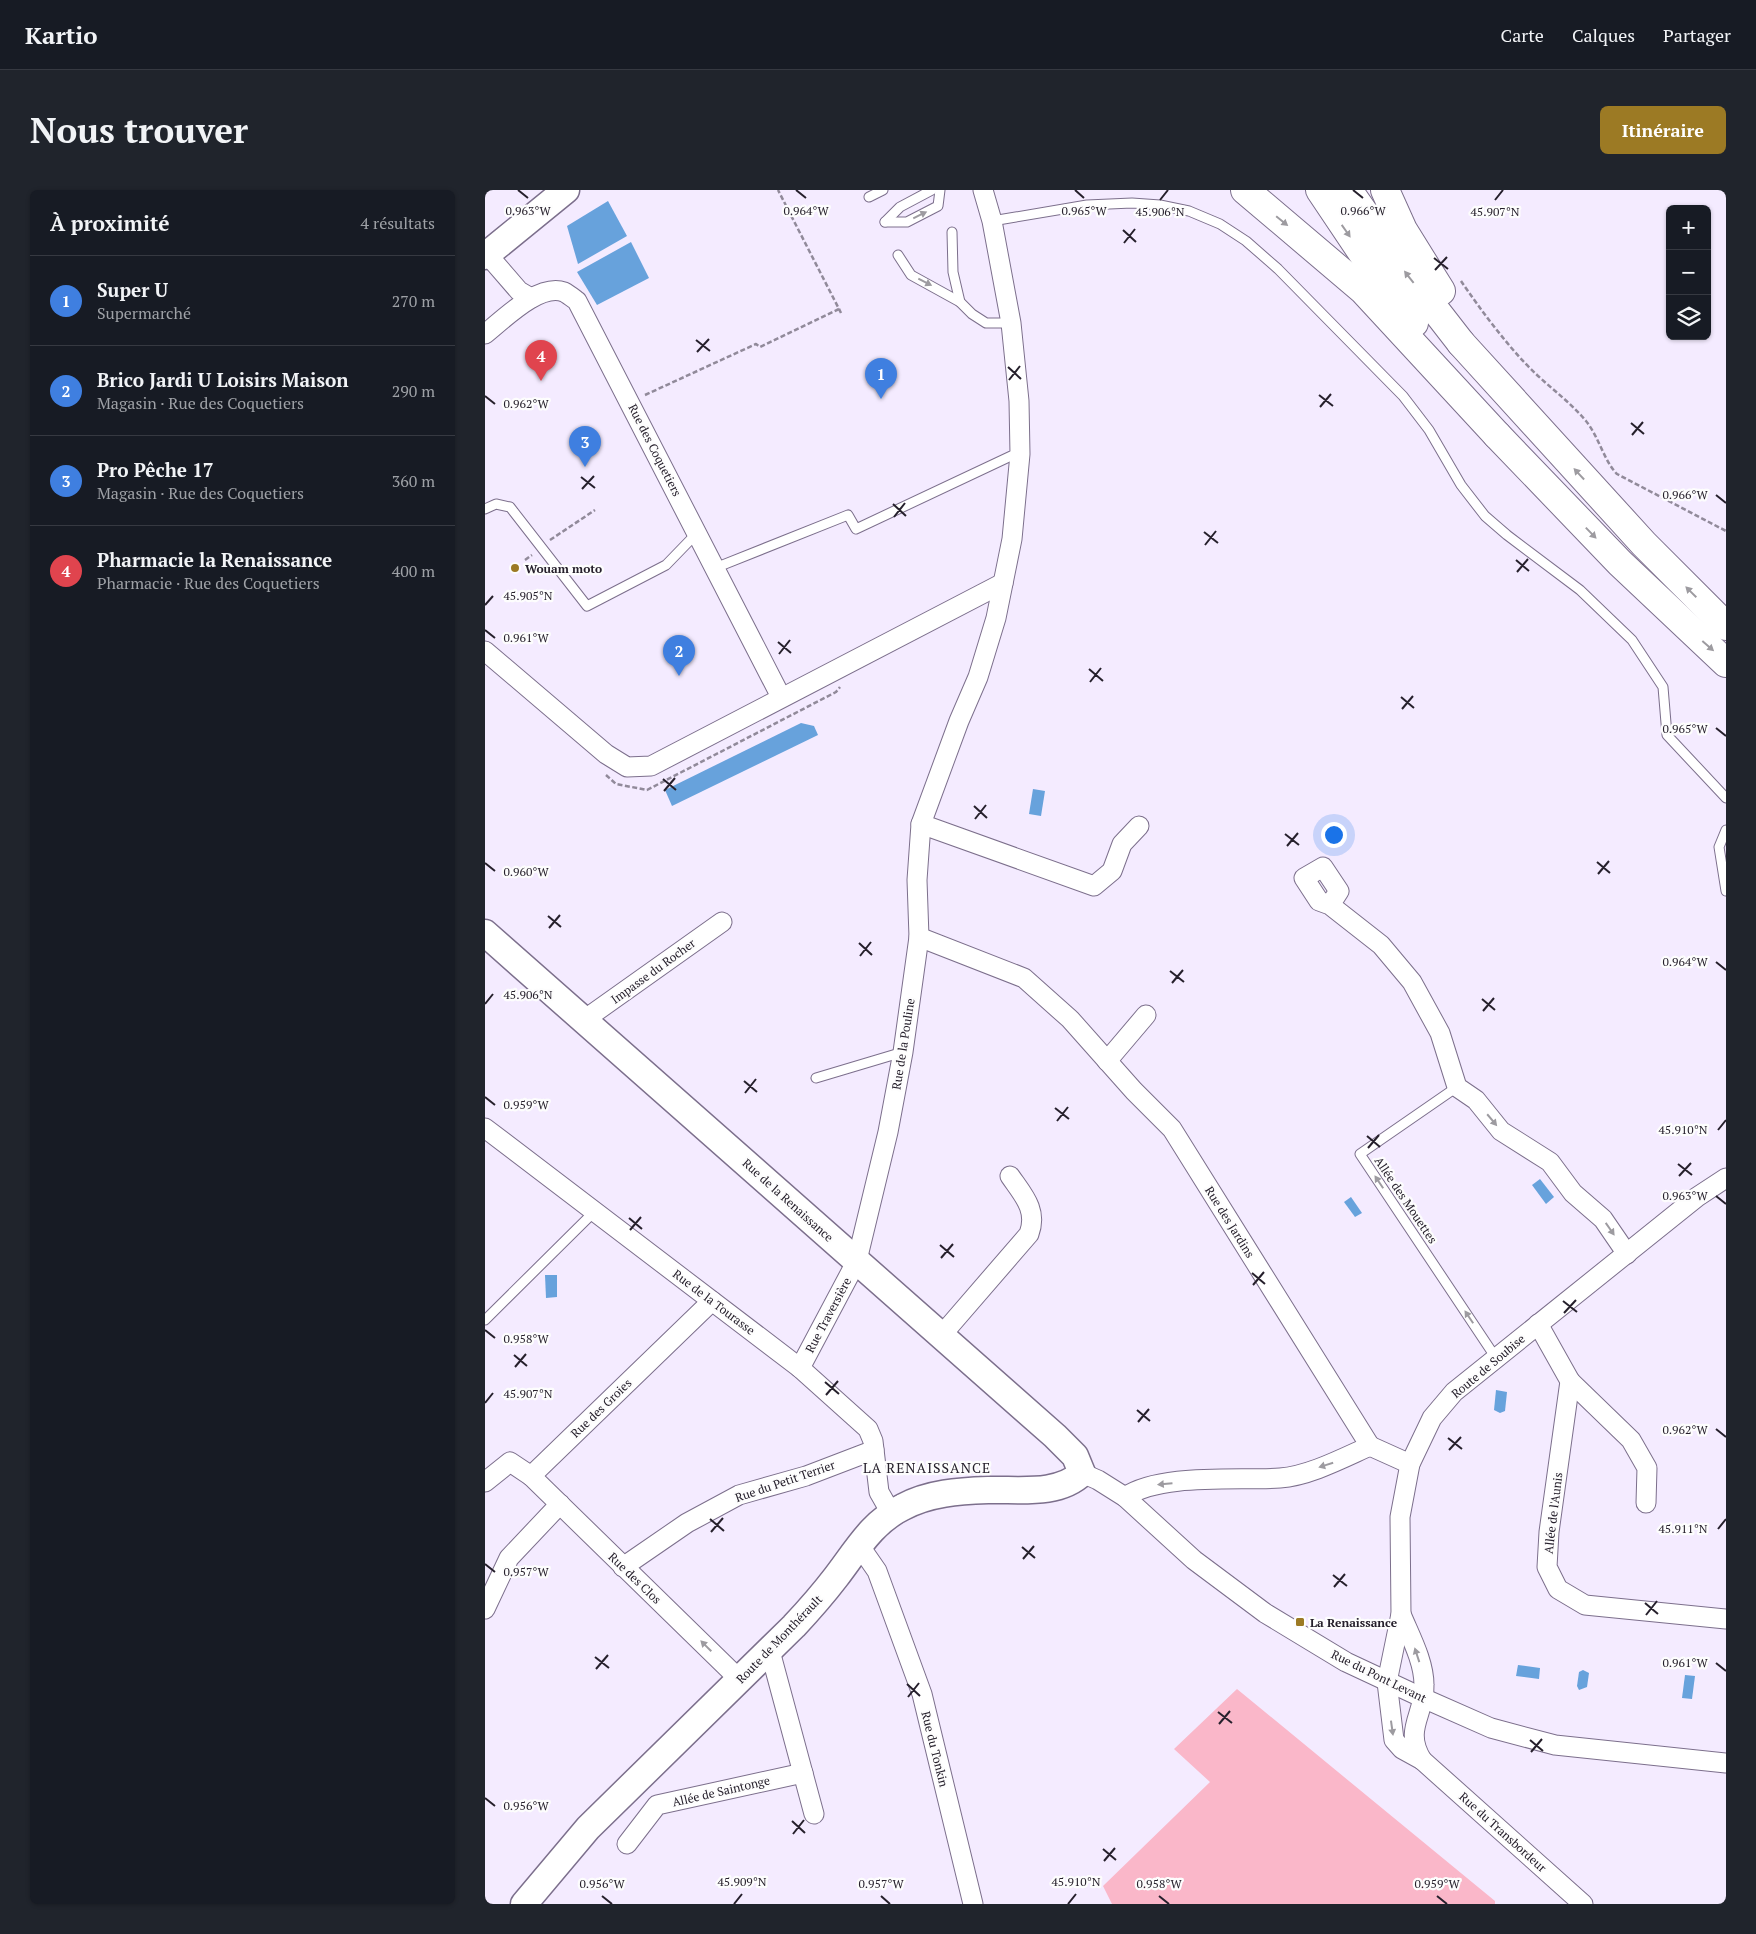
<!DOCTYPE html>
<html lang="fr">
<meta charset="utf-8">
<style>
:root{--surface:#171b24;--page:#20242c;--text:#f1f3f6;--muted:#9ea1a6;--line:#363941;--accent:#9c7a24}
body{margin:0;font-family:"PT Serif",serif;background:var(--page);color:var(--text)}
.controls{position:absolute;right:15px;top:15px;display:grid;overflow:hidden;border-radius:8px;box-shadow:0 1px 4px #0004}
.controls button{width:45px;height:45px;display:grid;place-items:center;padding:0;border:0;border-bottom:1px solid var(--line);background:var(--surface);color:var(--text);font:25px sans-serif}
.you{position:absolute;left:848px;top:644px;width:18px;height:18px;margin:-12px;border:4px solid #fff;border-radius:50%;background:#1a73e8;box-shadow:0 0 0 8px #1a73e833}
.badge{display:grid;place-items:center;width:32px;height:32px;border-radius:50%;background:var(--accent);color:#fff;font-size:16px;font-weight:700}
.pin{position:absolute;translate:-50% -41px;filter:drop-shadow(0 1px 2px #0008)}
.pin::after{content:'';position:absolute;top:26px;width:18px;height:15px;background:inherit;clip-path:polygon(0 0,100% 0,50% 100%)}
.list{margin:0;padding:0;list-style:none}
h2{display:flex;justify-content:space-between;align-items:center;height:65px;margin:0;padding:0 20px;font-size:21px}
h2 small{font-size:16px;font-weight:400;color:var(--muted)}
.list li{display:grid;grid-template-columns:32px 1fr auto;gap:15px;align-items:center;box-sizing:border-box;height:90px;padding:0 20px;border-top:1px solid var(--line)}
.list b{display:block;font-size:19px;white-space:nowrap}
.list p{margin:0;font-size:16px;white-space:nowrap;color:var(--muted)}
.list em{font-size:16px;font-style:normal;color:var(--muted)}
.icon{flex:none;width:28px;height:28px;fill:none;stroke:currentColor;stroke-width:2;stroke-linecap:round;stroke-linejoin:round}
.map{position:relative;flex:none;width:1241px;height:1714px;overflow:hidden;border-radius:8px}
header{display:flex;align-items:center;gap:30px;box-sizing:border-box;height:70px;padding:0 25px;background:var(--surface);border-bottom:1px solid var(--line)}
header strong{font-size:24px}
nav{display:flex;gap:28px;margin-inline-start:auto;font-size:18px}
.intro{display:flex;align-items:center;justify-content:space-between;box-sizing:border-box;height:120px;padding:0 30px}
h1{margin:0;font-size:35px}
.button{padding:12px 22px;border-radius:8px;background:var(--accent);color:#fff;font-size:18px;font-weight:700}
main{display:flex;gap:30px;padding:0 30px}
aside{flex:1;background:var(--surface);border-radius:8px;box-shadow:0 1px 4px #0004}
.map>svg:first-child{display:block}
.green{fill:#fab7c9}
.water{fill:#67a2dc}
.lines{fill:none;stroke-linecap:round;stroke-linejoin:round}
.lane-casing{stroke:#7c6f8c;stroke-width:11}
.street-casing{stroke:#7c6f8c;stroke-width:21}
.secondary-casing{stroke:#7c6f8c;stroke-width:29}
.primary-casing{stroke:#7c6f8c;stroke-width:30}
.highway-casing{stroke:#7c6f8c;stroke-width:30}
.path{stroke:#918a9a;stroke-width:2.5;stroke-dasharray:5 2.5;stroke-linecap:butt}
.lane{stroke:#fff;stroke-width:9}
.street{stroke:#fff;stroke-width:19}
.secondary{stroke:#fff;stroke-width:26}
.primary{stroke:#fff;stroke-width:28}
.highway{stroke:#fff;stroke-width:28}
.oneway{fill:#9d9ba0}
.ticks{fill:none;stroke:#26202c;stroke-width:2}
.poi-dot{fill:#9c7a24;stroke:#fdfdfd;stroke-width:2}
.labels{text-anchor:middle;dominant-baseline:central;stroke-width:4.5;stroke-linejoin:round;paint-order:stroke}
.street-label{font-size:12px;fill:#26202c;stroke:#fdfdfd}
.poi-label{font-size:12px;font-weight:bold;fill:#26202c;stroke:#fdfdfd;text-anchor:start}
.neighbourhood-label{font-size:14px;letter-spacing:1px;fill:#26202c;stroke:#fdfdfd}
.ticks-label{font-size:12px;text-anchor:middle;fill:#26202c;stroke:#fdfdfd;stroke-width:4.5;stroke-linejoin:round;paint-order:stroke}
</style>
<header>
<strong>Kartio</strong>
<nav><a>Carte</a><a>Calques</a><a>Partager</a></nav>
</header>
<div class="intro"><h1>Nous trouver</h1><a class="button">Itinéraire</a></div>
<main>
<aside>
<h2>À proximité<small>4 résultats</small></h2>
<ul class="list">
<li><span class="badge" style="background:#3f7fe0">1</span><div><b>Super U</b><p>Supermarché</p></div><em>270 m</em></li>
<li><span class="badge" style="background:#3f7fe0">2</span><div><b>Brico Jardi U Loisirs Maison</b><p>Magasin · Rue des Coquetiers</p></div><em>290 m</em></li>
<li><span class="badge" style="background:#3f7fe0">3</span><div><b>Pro Pêche 17</b><p>Magasin · Rue des Coquetiers</p></div><em>360 m</em></li>
<li><span class="badge" style="background:#e0444e">4</span><div><b>Pharmacie la Renaissance</b><p>Pharmacie · Rue des Coquetiers</p></div><em>400 m</em></li>
</ul>
</aside>
<div class="map">
<svg width="1241" height="1714" viewBox="0 0 1241 1714">
<rect width="100%" height="100%" fill="#f4ebff"/>
<path class="green" d="M752 1499 1010 1711V1714H627L618 1696 725 1592 689 1559Z"/>
<g class="water">
<path d="M123 11 142 46 93 74 82 36Z"/>
<path d="M146 52 164 88 112 115 92 82Z"/>
<path d="M316 533 329 536 333 545 187 616 180 600Z"/>
<path d="M548 599 560 601 556 626 544 624Z"/>
<path d="M1055 989 1069 1007 1061 1014 1047 995Z"/>
<path d="M866 1007 877 1023 870 1027 859 1012Z"/>
<path d="M60 1085H72V1107L61 1108Z"/>
<path d="M1011 1200 1022 1202 1020 1221 1015 1223 1009 1220Z"/>
<path d="M1033 1475 1055 1478 1054 1489 1031 1486Z"/>
<path d="M1098 1480 1104 1483 1102 1497 1094 1500 1092 1496 1094 1482Z"/>
<path d="M1200 1485 1210 1486 1207 1509 1197 1508Z"/>
</g>
<g class="lines">
<defs>
<g id="lane">
<path d="M384 7 398 0"/>
<path d="M507 31 602 15 647 13 675 15 704 21 735 34 761 51 793 79 918 206 944 240 976 295 1000 326 1022 345 1095 400 1147 450 1178 497 1182 545 1241 608"/>
<path d="M400 32H422L453 16 455 0"/>
<path d="M400 32 415 17 447 0"/>
<path d="M467 42 468 82 475 112"/>
<path d="M413 65 426 85 475 112 487 124 501 133H526"/>
<path d="M0 319 11 314 25 317 102 416 181 375 212 343"/>
<path d="M230 378 363 325 371 339 526 266 535 264"/>
<path d="M1241 640 1234 657 1241 701"/>
<path d="M331 888 418 862"/>
<path d="M972 897 875 964 1011 1168"/>
<path d="M0 1130 110 1021"/>
</g>
<g id="street">
<path d="M2 64 34 101 46 108"/>
<path d="M0 144C19 129 54 93 79 102 83 104 88 108 92 111L296 507"/>
<path d="M0 461 121 564 142 577 166 576 518 393"/>
<path d="M436 634 609 696 627 681 637 654 654 636"/>
<path d="M845 715 854 701 838 677 819 688 834 711 845 715 896 755 927 792 955 843 972 897 991 910 1016 941 1065 972 1088 1003 1118 1029 1142 1064"/>
<path d="M434 747 539 788 585 829 649 901 687 939 885 1256"/>
<path d="M99 830 237 732"/>
<path d="M622 871 661 825"/>
<path d="M0 938 315 1178 383 1239 388 1251 394 1302 406 1323"/>
<path d="M1053 1134 1085 1191 1064 1342 1062 1377 1073 1399 1100 1415 1241 1429"/>
<path d="M455 1147 544 1044C553 1020 538 1005 525 986"/>
<path d="M315 1178 368 1078 374 1062 403 942 418 862 434 747 432 690 436 634 474 531 493 487 511 428 527 349 535 264 534 211 526 133 507 31 498 0"/>
<path d="M1085 1191 1146 1250 1162 1278 1161 1313"/>
<path d="M597 1283 613 1290 640 1307 709 1370 780 1423 861 1472 938 1508 1006 1538 1070 1555 1241 1573"/>
<path d="M46 1286 255 1490"/>
<path d="M0 1292 25 1272 46 1286 227 1111"/>
<path d="M640 1307C676 1283 752 1291 795 1288 824 1286 858 1268 885 1256L925 1274"/>
<path d="M374 1355 392 1381 437 1504 488 1714"/>
<path d="M138 1377 202 1333 254 1305 321 1286 389 1260"/>
<path d="M0 1419 24 1368 75 1314"/>
<path d="M916 1424C925 1446 939 1471 939 1495 940 1525 918 1539 937 1570"/>
<path d="M285 1461 329 1624"/>
<path d="M142 1654 172 1615 318 1583"/>
<path d="M1098 1714 937 1570 917 1559 909 1550 902 1492 916 1424 915 1327 925 1274 947 1228 969 1202 1212 1007 1241 988"/>
</g>
<g id="secondary">
<path d="M0 66 81 0"/>
<path d="M0 743 570 1246 590 1266 597 1283C573 1306 533 1299 503 1300 474 1301 444 1303 418 1317 387 1332 371 1361 351 1387 338 1404 324 1420 309 1436L103 1638 39 1714"/>
</g>
<g id="primary">
<path d="M976 153 1159 354 1241 436"/>
<path d="M1012 245 1135 373 1241 473"/>
</g>
<g id="highway">
<path d="M760 0 878 100 1012 245"/>
<path d="M835 0 880 67 929 133"/>
<path d="M863 0 917 77 976 153"/>
<path d="M900 0 918 40 956 101"/>
</g>
</defs>
<use href="#lane" class="lane-casing"/>
<use href="#street" class="street-casing"/>
<use href="#secondary" class="secondary-casing"/>
<use href="#primary" class="primary-casing"/>
<use href="#highway" class="highway-casing"/>
<g class="path">
<path d="M976 91C995 119 1027 162 1051 184 1068 200 1086 213 1101 231 1114 247 1119 271 1132 284L1241 341"/>
<path d="M354 119 356 123"/>
<path d="M160 205 271 154 275 157 354 119 293 0"/>
<path d="M65 350 110 320"/>
<path d="M40 370 47 365"/>
<path d="M121 585 131 594 162 600 351 502 355 497"/>
</g>
<use href="#lane" class="lane"/>
<use href="#street" class="street"/>
<use href="#secondary" class="secondary"/>
<use href="#primary" class="primary"/>
<use href="#highway" class="highway"/>
</g>
<defs><path id="oneway-solid" d="M-6-.8H1V-3.2L6.5 0L1 3.2V.8H-6Z" transform="scale(1.25)"/></defs>
<g class="oneway">
<use href="#oneway-solid" transform="translate(435 25) rotate(-26)"/>
<use href="#oneway-solid" transform="translate(797 31) rotate(39)"/>
<use href="#oneway-solid" transform="translate(861 41) rotate(55)"/>
<use href="#oneway-solid" transform="translate(924 87) rotate(-128)"/>
<use href="#oneway-solid" transform="translate(440 92) rotate(27)"/>
<use href="#oneway-solid" transform="translate(1094 284) rotate(-133)"/>
<use href="#oneway-solid" transform="translate(1106 343) rotate(46)"/>
<use href="#oneway-solid" transform="translate(1206 402) rotate(-135)"/>
<use href="#oneway-solid" transform="translate(1223 456) rotate(41)"/>
<use href="#oneway-solid" transform="translate(1007 930) rotate(50)"/>
<use href="#oneway-solid" transform="translate(894 992) rotate(-124)"/>
<use href="#oneway-solid" transform="translate(1125 1039) rotate(55)"/>
<use href="#oneway-solid" transform="translate(984 1127) rotate(-124)"/>
<use href="#oneway-solid" transform="translate(841 1275) rotate(163)"/>
<use href="#oneway-solid" transform="translate(680 1294) rotate(175)"/>
<use href="#oneway-solid" transform="translate(221 1456) rotate(-135)"/>
<use href="#oneway-solid" transform="translate(932 1465) rotate(-108)"/>
<use href="#oneway-solid" transform="translate(907 1538) rotate(82)"/>
</g>
<path class="ticks" d="M33 0 43 8M311 0 321 8M590 0 599 8M868 0 878 8M675 10 683 0M1010 10 1018 0M638 40 651 52M639 53 650 39M949 68 963 79M950 80 962 67M211 150 225 161M212 162 224 149M523 177 536 189M524 190 535 176M834 205 848 216M0 206 10 214M835 217 846 204M1146 233 1159 244M1147 245 1158 232M96 287 110 298M97 299 109 286M1231 305 1241 313M408 314 421 326M409 327 420 313M719 342 733 353M720 355 731 341M1031 370 1044 381M1032 382 1043 369M0 415 8 406M0 440 10 448M293 452 306 463M294 464 305 450M604 479 618 491M605 492 616 478M916 507 929 518M917 519 928 506M1231 538 1241 546M178 589 191 600M179 601 190 588M489 616 502 628M490 629 501 615M800 644 814 655M802 656 813 643M1112 672 1125 683M0 673 10 681M1113 684 1124 671M63 726 76 737M64 738 75 725M374 753 387 765M375 766 386 752M1231 772 1241 780M685 781 699 792M687 793 698 780M997 809 1010 820M0 814 8 804M998 821 1009 808M259 891 272 902M260 903 271 889M0 907 10 915M570 918 584 929M572 931 583 917M1233 940 1241 930M882 946 895 957M883 958 894 945M1193 974 1207 985M1194 986 1206 973M1231 1006 1241 1014M144 1028 157 1039M145 1040 156 1027M455 1055 469 1067M456 1068 468 1054M767 1083 780 1094M768 1095 779 1082M1078 1111 1092 1122M1079 1123 1091 1110M0 1140 10 1148M29 1165 42 1176M30 1177 41 1164M340 1192 354 1204M341 1205 353 1191M0 1213 8 1203M652 1220 665 1231M653 1232 664 1219M1231 1239 1241 1247M963 1248 977 1259M964 1260 976 1247M225 1329 239 1341M1233 1339 1241 1329M226 1342 238 1328M537 1357 550 1368M538 1369 549 1356M0 1374 10 1382M848 1385 862 1396M849 1397 860 1384M1160 1413 1173 1424M1161 1425 1172 1411M110 1467 124 1478M1231 1473 1241 1481M111 1479 123 1465M422 1494 435 1506M423 1507 434 1493M733 1522 747 1533M734 1534 745 1521M1045 1550 1058 1561M1046 1562 1057 1549M0 1608 10 1616M307 1631 320 1643M308 1644 319 1630M618 1659 631 1670M619 1671 630 1658M117 1706 127 1714M396 1706 405 1714M674 1706 684 1714M952 1706 962 1714M249 1714 257 1704M583 1714 591 1704"/>
<g class="poi-dot">
<circle cx="30" cy="378" r="5"/>
<rect x="810" y="1427" width="10" height="10" rx="2.5"/>
</g>
<g class="labels">
<g class="street-label">
<text transform="translate(170 260) rotate(63)">Rue des Coquetiers</text>
<text transform="translate(168 781) rotate(-36)">Impasse du Rocher</text>
<text transform="translate(418 854) rotate(-81)">Rue de la Pouline</text>
<text transform="translate(303 1010) rotate(42)">Rue de la Renaissance</text>
<text transform="translate(921 1010) rotate(56)">Allée des Mouettes</text>
<text transform="translate(745 1032) rotate(58)">Rue des Jardins</text>
<text transform="translate(229 1112) rotate(37)">Rue de la Tourasse</text>
<text transform="translate(343 1125) rotate(-62)">Rue Traversière</text>
<text transform="translate(1003 1176) rotate(-40)">Route de Soubise</text>
<text transform="translate(116 1218) rotate(-44)">Rue des Groies</text>
<text transform="translate(300 1291) rotate(-19)">Rue du Petit Terrier</text>
<text transform="translate(1068 1323) rotate(-83)">Allée de l'Aunis</text>
<text transform="translate(150 1388) rotate(44)">Rue des Clos</text>
<text transform="translate(294 1449) rotate(-46)">Route de Monthérault</text>
<text transform="translate(894 1486) rotate(26)">Rue du Pont Levant</text>
<text transform="translate(450 1559) rotate(76)">Rue du Tonkin</text>
<text transform="translate(236 1601) rotate(-13)">Allée de Saintonge</text>
<text transform="translate(1018 1642) rotate(42)">Rue du Transbordeur</text>
</g>
<g class="poi-label">
<text x="40" y="378">Wouam moto</text>
<text x="825" y="1432">La Renaissance</text>
</g>
<g class="neighbourhood-label">
<text x="442" y="1277">LA RENAISSANCE</text>
</g>
</g>
<g class="ticks-label">
<text x="43" y="25">0.963°W</text>
<text x="321" y="25">0.964°W</text>
<text x="599" y="25">0.965°W</text>
<text x="878" y="25">0.966°W</text>
<text x="675" y="26">45.906°N</text>
<text x="1010" y="26">45.907°N</text>
<text x="41" y="218">0.962°W</text>
<text x="1200" y="309">0.966°W</text>
<text x="43" y="410">45.905°N</text>
<text x="41" y="452">0.961°W</text>
<text x="1200" y="543">0.965°W</text>
<text x="41" y="686">0.960°W</text>
<text x="1200" y="776">0.964°W</text>
<text x="43" y="809">45.906°N</text>
<text x="41" y="919">0.959°W</text>
<text x="1198" y="944">45.910°N</text>
<text x="1200" y="1010">0.963°W</text>
<text x="41" y="1153">0.958°W</text>
<text x="43" y="1208">45.907°N</text>
<text x="1200" y="1244">0.962°W</text>
<text x="1198" y="1343">45.911°N</text>
<text x="41" y="1386">0.957°W</text>
<text x="1200" y="1477">0.961°W</text>
<text x="41" y="1620">0.956°W</text>
<text x="257" y="1696">45.909°N</text>
<text x="591" y="1696">45.910°N</text>
<text x="117" y="1698">0.956°W</text>
<text x="396" y="1698">0.957°W</text>
<text x="674" y="1698">0.958°W</text>
<text x="952" y="1698">0.959°W</text>
</g>
</svg>
<div class="controls">
<button>+</button>
<button>−</button>
<button><svg class="icon" aria-label="layers" viewBox="0 0 24 24"><path d="M12 4l9 5-9 5-9-5zM3 14l9 5 9-5"/></svg></button>
</div>
<div class="you"></div>
<div class="pin badge" style="left:396px;top:209px;background:#3f7fe0">1</div>
<div class="pin badge" style="left:194px;top:486px;background:#3f7fe0">2</div>
<div class="pin badge" style="left:100px;top:277px;background:#3f7fe0">3</div>
<div class="pin badge" style="left:56px;top:191px;background:#e0444e">4</div>
</div>
</main>
